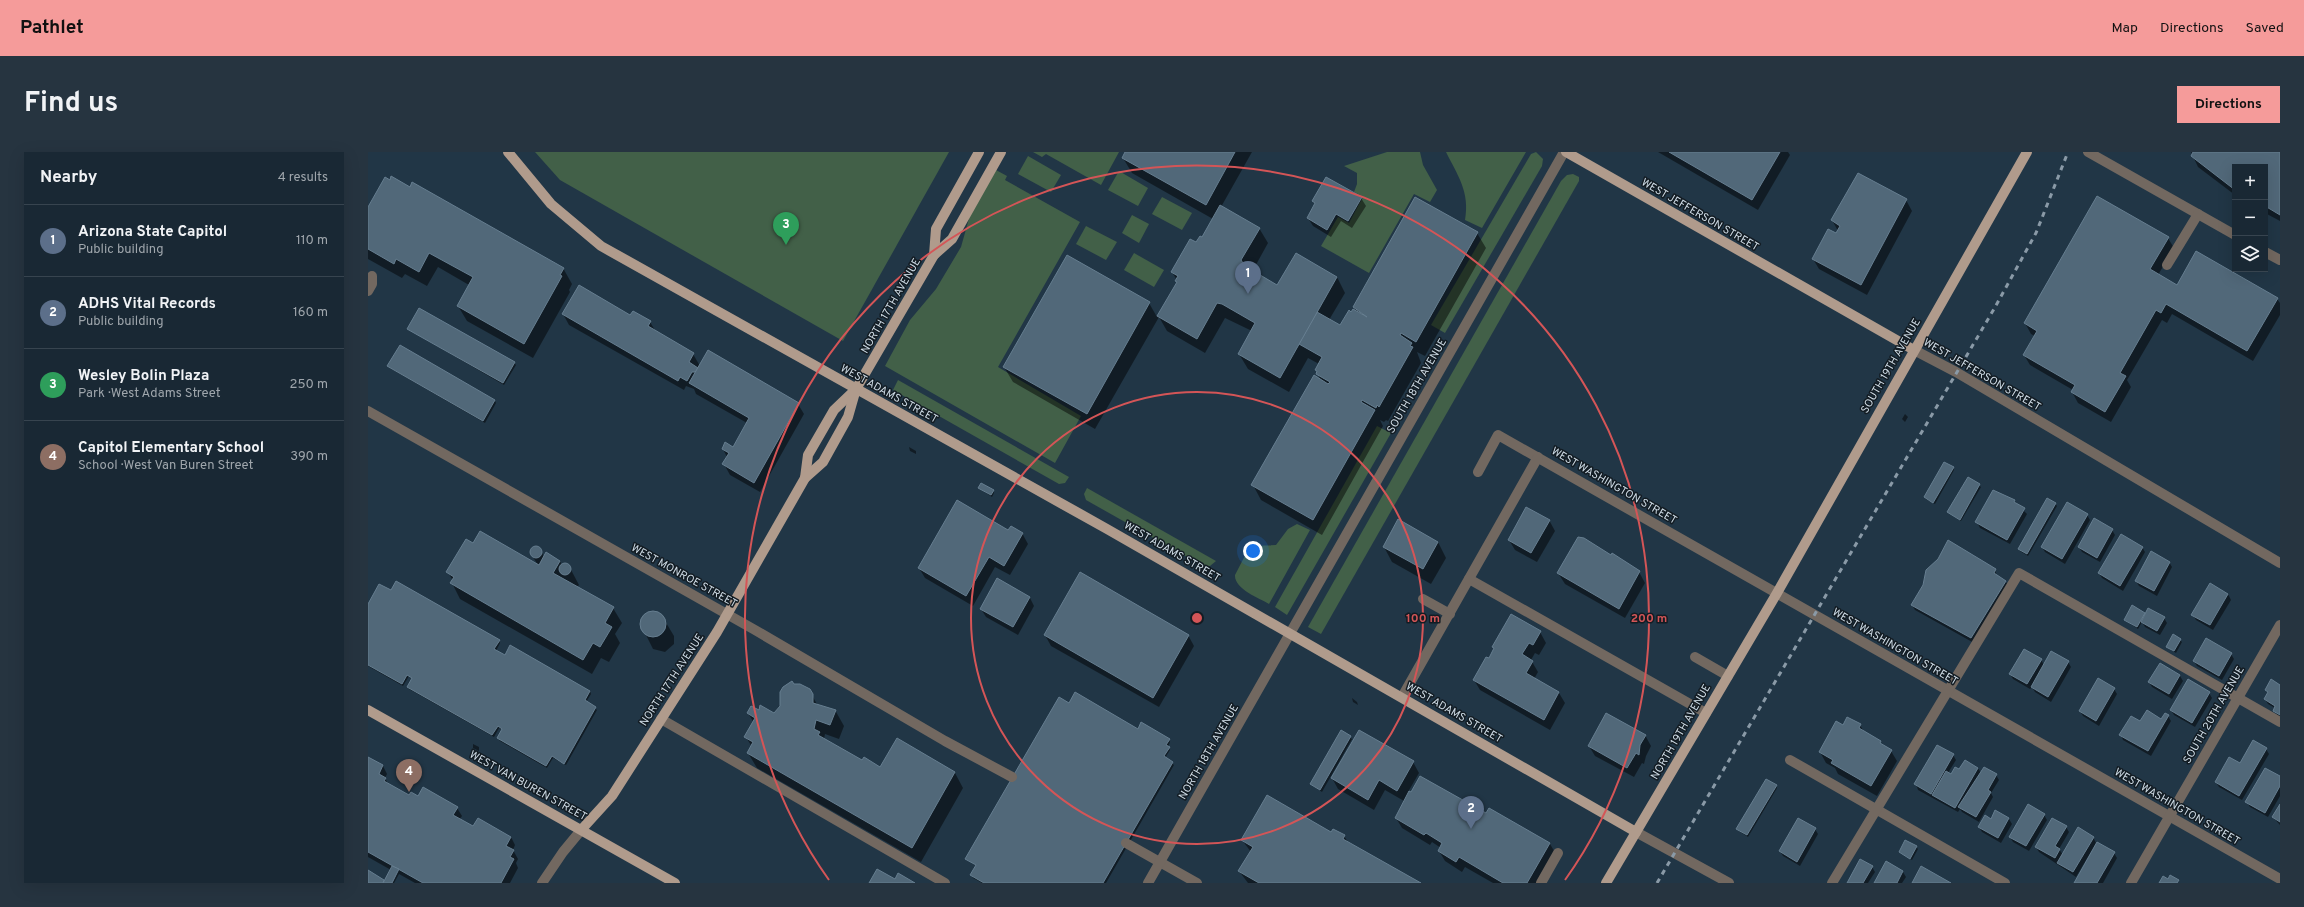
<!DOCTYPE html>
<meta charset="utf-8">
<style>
:root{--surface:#192834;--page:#263440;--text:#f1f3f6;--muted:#9fa6ac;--line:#37444f;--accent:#f59b9a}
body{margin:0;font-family:Overpass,sans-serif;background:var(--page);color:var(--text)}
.controls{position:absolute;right:12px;top:12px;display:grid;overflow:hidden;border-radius:0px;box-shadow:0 4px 16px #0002}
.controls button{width:36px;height:36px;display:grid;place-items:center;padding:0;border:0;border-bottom:1px solid var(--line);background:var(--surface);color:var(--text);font:20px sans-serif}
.you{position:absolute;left:885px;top:399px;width:14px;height:14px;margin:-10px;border:3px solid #fff;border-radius:50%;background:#1a73e8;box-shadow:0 0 0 6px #1a73e833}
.badge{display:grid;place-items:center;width:26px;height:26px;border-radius:50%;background:var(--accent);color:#fff;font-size:13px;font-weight:700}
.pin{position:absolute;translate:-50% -33px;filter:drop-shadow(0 1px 2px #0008)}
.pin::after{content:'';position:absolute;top:21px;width:14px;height:12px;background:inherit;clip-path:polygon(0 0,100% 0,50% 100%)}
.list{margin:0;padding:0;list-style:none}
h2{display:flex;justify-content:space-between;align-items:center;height:52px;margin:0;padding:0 16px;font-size:17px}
h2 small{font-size:13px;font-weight:400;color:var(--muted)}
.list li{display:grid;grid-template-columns:26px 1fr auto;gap:12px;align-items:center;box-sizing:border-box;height:72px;padding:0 16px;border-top:1px solid var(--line)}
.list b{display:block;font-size:15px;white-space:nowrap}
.list p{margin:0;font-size:13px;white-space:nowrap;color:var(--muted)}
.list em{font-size:13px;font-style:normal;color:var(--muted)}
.icon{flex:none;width:22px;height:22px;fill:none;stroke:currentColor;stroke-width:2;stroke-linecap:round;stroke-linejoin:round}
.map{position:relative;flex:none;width:1912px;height:731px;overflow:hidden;border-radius:0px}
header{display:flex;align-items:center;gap:24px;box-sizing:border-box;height:56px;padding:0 20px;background:var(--accent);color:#111}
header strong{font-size:19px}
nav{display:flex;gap:22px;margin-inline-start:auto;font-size:14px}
.intro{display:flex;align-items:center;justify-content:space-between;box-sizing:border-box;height:96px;padding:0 24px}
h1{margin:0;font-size:28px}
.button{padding:10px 18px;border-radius:0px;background:var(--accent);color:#111;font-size:14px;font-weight:700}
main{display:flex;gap:24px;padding:0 24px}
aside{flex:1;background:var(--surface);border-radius:0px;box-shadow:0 4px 16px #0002}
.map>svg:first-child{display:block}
.green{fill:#426048}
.shadow{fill:#0007}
.building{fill:#516879;stroke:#667e90}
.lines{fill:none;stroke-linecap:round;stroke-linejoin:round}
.minor{stroke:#726860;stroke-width:10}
.major{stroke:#b09b8c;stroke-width:10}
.rail{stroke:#8a9aa7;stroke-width:3;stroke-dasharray:5 5;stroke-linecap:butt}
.ring{fill:none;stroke:#d45557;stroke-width:2}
.labels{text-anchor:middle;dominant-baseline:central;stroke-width:3;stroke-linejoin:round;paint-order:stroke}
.street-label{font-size:11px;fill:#cedbe5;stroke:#131c23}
.centre{fill:#d45557;stroke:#131c23;stroke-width:2}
.ring-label{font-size:12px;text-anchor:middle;font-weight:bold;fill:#d45557;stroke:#131c23;stroke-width:3;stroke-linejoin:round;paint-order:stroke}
</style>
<header>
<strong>Pathlet</strong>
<nav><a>Map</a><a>Directions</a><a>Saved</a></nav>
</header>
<div class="intro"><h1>Find us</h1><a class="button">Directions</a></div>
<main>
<aside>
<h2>Nearby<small>4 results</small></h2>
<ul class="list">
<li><span class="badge" style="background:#5c6f8a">1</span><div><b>Arizona State Capitol</b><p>Public building</p></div><em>110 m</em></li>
<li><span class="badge" style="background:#5c6f8a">2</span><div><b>ADHS Vital Records</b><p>Public building</p></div><em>160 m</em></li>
<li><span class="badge" style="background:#2e9e5b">3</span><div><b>Wesley Bolin Plaza</b><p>Park · West Adams Street</p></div><em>250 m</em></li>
<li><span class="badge" style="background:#8d6e63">4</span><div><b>Capitol Elementary School</b><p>School · West Van Buren Street</p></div><em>390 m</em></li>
</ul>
</aside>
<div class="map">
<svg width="1912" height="731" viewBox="0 0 1912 731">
<rect width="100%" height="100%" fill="#213646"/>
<g class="green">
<path d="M167 0H581L475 189 192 28Z"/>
<path d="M665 0H751L733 33 678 2 674 5Z"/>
<path d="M1019 0H1052L1055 13 1069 38 1062 50 1046 42 1001 121 953 94 970 65 981 71 995 45 986 40 989 32V21L976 14Z"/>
<path d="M1078 0H1158L1114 76 1097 68C1102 40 1090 24 1078 0Z"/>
<path d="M1168 0 1175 7 1174 14 1077 181 1063 173 1163 2Z"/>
<path d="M660 4 693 23 683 40 650 22Z"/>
<path d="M628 18 639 24 637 28 712 70 630 215 713 264 687 311 517 214 542 168 568 137 593 95 602 63Z"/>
<path d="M751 19 780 36 770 54 740 38Z"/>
<path d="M1205 22 1211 25V29L953 482 940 475 1193 29 1199 23Z"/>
<path d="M794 45 824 61 814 78 784 62Z"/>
<path d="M764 63 781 72 771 91 754 81Z"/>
<path d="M718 74 749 90 738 108 708 92Z"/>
<path d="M766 101 796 118 786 135 756 118Z"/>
<path d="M530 228 701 325 697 331 691 332 525 238Z"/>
<path d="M1009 274 1023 281 919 463 907 455Z"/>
<path d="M719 336 848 409 842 414H835L718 348 716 342Z"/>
<path d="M929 372 942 378 901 452C891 446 866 437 867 423L882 394 908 393 920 377Z"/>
</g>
<g class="shadow">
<path d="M758 0H884L853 55 891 76 900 91 884 120 910 135 969 125 977 141 961 168 973 174 984 161 989 160 986 155 1109 81 1118 96 1057 204 1049 200 1053 211 1020 269 1018 268 1016 270 1012 268 1015 274 954 383 893 348 885 333 953 229 948 218 951 212 940 206 921 240 880 217 871 202 884 179 857 166 837 201 799 179 791 165 727 277 645 230 636 215 781 151 789 165 810 130 804 120 834 87 845 67 764 21 755 6Z"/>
<path d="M1290 0H1420L1422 3 1390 58Z"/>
<path d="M1823 0H1912V69L1897 61V15H1867V43L1830 15Z"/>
<path d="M45 32 195 116 204 132 201 138 202 140 165 206 99 169 90 154 101 133 70 115 59 134 37 122 34 126 0 107V57L42 36Z"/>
<path d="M993 46 998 54 984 76 973 69 963 85 945 74 940 66 947 53 945 49Z"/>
<path d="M1538 48 1544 59 1499 143 1451 117 1445 107 1469 82 1470 79 1464 68Z"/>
<path d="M1800 86 1806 96 1790 123 1809 134 1909 147 1912 151V163L1885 209 1804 162 1799 171 1794 168 1759 228 1763 235 1743 270 1710 251 1704 240 1705 238 1662 213 1656 203 1667 184 1663 182 1657 171Z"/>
<path d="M195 162 263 164 282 170 288 180 325 202 332 214 430 252 436 262 392 340 362 323 356 312 359 305 355 297 365 296 379 271 328 242 326 237 318 234 316 238 201 173Z"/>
<path d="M40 177 146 211 148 213 136 233Z"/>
<path d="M32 194 127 249 128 251 117 271 22 216 21 214Z"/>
<path d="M1537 262 1540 265 1537 270 1534 267Z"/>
<path d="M541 295 548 299V302L542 299Z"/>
<path d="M1585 316 1586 318 1567 352 1558 347 1557 345Z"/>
<path d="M1600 326 1613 335 1593 369 1580 360Z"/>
<path d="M611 336 625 339 626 341 624 345Z"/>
<path d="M1646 349 1659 362 1642 392 1612 376 1609 370Z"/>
<path d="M1687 352 1689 354 1660 404 1652 399 1651 397Z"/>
<path d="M1719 363 1722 368 1697 412 1677 400 1674 395Z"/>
<path d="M1181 368 1187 379 1169 410 1147 398 1141 388Z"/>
<path d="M1744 378 1747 383 1732 410 1714 400 1711 395Z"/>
<path d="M640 380 654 381 660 392 642 423 627 415 605 454 557 426 551 416Z"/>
<path d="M1070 390 1078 406 1063 432 1024 410 1016 395Z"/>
<path d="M1774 395 1777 400 1755 439 1734 426 1731 421Z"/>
<path d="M167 396 172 397 176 405 192 409 194 414 196 412 201 414 211 433 209 435 245 456 254 471 247 482 252 491 241 510 233 506 224 522 92 447 84 431 85 429 80 420 170 413 163 402Z"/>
<path d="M1801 410 1804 415 1789 444 1771 434 1768 429Z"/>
<path d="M1627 418 1629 424 1638 430 1641 435 1606 491 1547 458 1544 453Z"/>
<path d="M1271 420 1277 431 1257 466 1197 432 1190 421Z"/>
<path d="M1860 442 1863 448 1845 478 1828 468 1825 463Z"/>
<path d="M662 446 666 454 650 483 618 465 613 457Z"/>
<path d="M0 454 131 488 132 491 128 499 222 539 223 542 218 550 229 558 198 613 185 606 179 616 132 589 130 586 135 578 131 576 126 585 41 537 40 535 45 527 41 524 35 534 0 514Z"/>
<path d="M281 460H289L297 469 306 484V492L297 500 285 497 273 473 274 465Z"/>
<path d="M1776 462 1777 464 1796 466 1799 471 1792 483 1777 475 1774 470 1770 477 1757 468Z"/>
<path d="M1172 480 1178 491 1171 503 1167 501 1163 508 1170 520 1166 527 1191 541 1197 551 1182 578 1112 538 1106 528 1121 507 1127 497 1125 495Z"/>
<path d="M677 483H820L826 494 791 555 683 494Z"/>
<path d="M1806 483 1814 490 1808 501 1799 495Z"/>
<path d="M1863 502 1866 507 1854 528 1829 514 1826 509Z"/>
<path d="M1673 508 1676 513 1700 510 1703 515 1683 550 1667 540 1664 535 1662 537 1645 527 1642 522Z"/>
<path d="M1792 512 1812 524 1815 529 1804 547 1784 535 1781 530Z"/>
<path d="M425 533 441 538 450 554 467 558 476 574 471 587 457 582 456 587 495 610 512 616 529 587 587 621 595 636 553 710 389 616 380 601 384 595 378 585 386 571 380 561 391 559 406 562Z"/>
<path d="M1912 534V566L1906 559 1907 556 1900 552 1897 547 1900 541 1898 538Z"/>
<path d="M1746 537 1749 542 1731 574 1715 564 1712 559Z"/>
<path d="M1841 541 1844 546 1827 575 1806 563 1803 558Z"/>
<path d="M984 546 989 550 990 553 985 550Z"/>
<path d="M701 553 801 587 802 590 800 595 802 598 797 606 806 613 738 731H614L605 726 604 723 609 714 598 707Z"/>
<path d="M1800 564 1803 569 1783 604 1755 588 1753 583 1773 571 1794 568Z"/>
<path d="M1492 573 1496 580 1523 599 1529 609 1509 644 1470 622 1467 616 1458 611 1452 600 1476 574Z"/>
<path d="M973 580 984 587 954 640 943 632Z"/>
<path d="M1277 583 1283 594 1278 604 1276 612 1274 611 1266 625 1227 604 1221 594Z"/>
<path d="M105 592 111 595V599L105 596Z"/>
<path d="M1898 597 1901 602 1874 648 1851 635 1848 630Z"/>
<path d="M1585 603 1588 608 1580 621 1584 623 1592 619 1610 616 1613 621 1628 623 1631 628 1623 641 1625 645 1611 670 1594 660 1592 657 1590 660 1550 638 1548 632Z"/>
<path d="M0 606 15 614 19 622 17 626 20 632 42 645 89 656 94 664 91 668 105 676 143 685 147 693 145 698 150 707 148 711 150 716 142 731H47L31 722 26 731H0V721L17 729 23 718 0 705Z"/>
<path d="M1045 610 1051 621 1040 640 1118 662 1121 657 1182 692 1188 702 1171 731H1125L1097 715 1094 720 1077 709 1071 699 1073 696 1064 690 1062 693 1034 676 1028 666 1036 649 1017 638 1006 658 970 637 964 626Z"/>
<path d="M1912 625V644L1900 665 1882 655 1879 650Z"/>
<path d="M1408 634 1409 636 1380 685 1371 679 1370 677Z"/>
<path d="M1912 654V673L1905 665Z"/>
<path d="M1628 659 1641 667 1644 672 1633 691 1614 680 1611 675 1623 668Z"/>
<path d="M1676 663 1679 668 1661 699 1645 690 1642 685Z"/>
<path d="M1430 667 1447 677 1450 682 1432 714 1415 704 1412 699Z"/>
<path d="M1698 675 1701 680 1691 697 1695 703 1725 685 1728 691 1708 725 1671 700 1668 695Z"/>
<path d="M963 682 976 684 980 690 1051 731H880L871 719 883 700 874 688Z"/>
<path d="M1548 695 1550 697 1544 708 1532 700Z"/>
<path d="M1746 701 1749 706 1735 731H1707Z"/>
<path d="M1519 711 1535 720 1538 725 1534 731H1507Z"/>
<path d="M1504 715 1507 720 1500 731H1480Z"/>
</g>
<g class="building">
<path d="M757 0H867L838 53 754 6Z"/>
<path d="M1301 0H1412L1384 48Z"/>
<path d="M1825 0H1912V63L1897 54V15H1867V38L1823 4Z"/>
<path d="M1490 21 1539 47 1493 133 1444 107 1460 77 1468 81 1472 74 1463 68Z"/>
<path d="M23 24 42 35 44 30 196 116 192 123 194 124 156 192 89 154 105 125 61 101 51 120 28 107 26 112 0 97V55L17 25 22 28Z"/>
<path d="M958 25 994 45 980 69 968 62 959 78 939 66 947 51 944 49Z"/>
<path d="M1729 44 1801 85 1782 117 1809 133 1828 99 1910 146 1879 199 1798 152 1793 161 1788 158 1752 221 1758 224 1737 260 1703 240 1707 233 1655 203 1669 179 1656 171Z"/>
<path d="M1047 45 1110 80 1048 190 1033 181 1032 183 1044 191 1042 194 1045 195 1011 255 1009 253 1008 256 994 248 993 250 1007 258 945 368 883 333 946 223 960 232 962 230 948 222 949 219 947 218 954 205 931 192 949 160 972 173 981 158 983 160 985 157 999 165 985 155Z"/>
<path d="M852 53 892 76 873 108 877 114 909 133 928 101 969 125 912 226 870 202 887 171 854 152 849 151 829 187 789 164 809 130 807 129 810 124 803 120 822 87 828 90 832 84 834 85Z"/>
<path d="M699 103 782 150 719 262 635 215Z"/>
<path d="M211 133 262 163 265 159 283 169 280 174 326 201 321 210 330 216 328 220H324L319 229 312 225 310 229 194 162Z"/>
<path d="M51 156 147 210 135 231 39 177Z"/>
<path d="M32 193 127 248 115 269 19 214Z"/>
<path d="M340 198 431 251 386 331 354 312 361 301 354 297 357 290 365 295 381 266 321 231Z"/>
<path d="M1576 310 1586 315 1565 351 1556 345Z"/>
<path d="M1600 325 1612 332 1592 368 1579 360Z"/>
<path d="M613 331 626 338 623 343 610 336Z"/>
<path d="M1625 338 1647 348 1646 350 1657 356 1639 388 1607 370Z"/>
<path d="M1679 346 1688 351 1659 402 1650 397Z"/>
<path d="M589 348 640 378 643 374 655 381 636 414 621 405 598 444 550 416Z"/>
<path d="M1699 350 1720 362 1694 407 1673 395Z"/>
<path d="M1158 355 1182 368 1163 401 1140 388Z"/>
<path d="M1726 366 1745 377 1729 406 1710 395Z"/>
<path d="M1030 367 1070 390 1055 417 1015 395Z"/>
<path d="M112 379 171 413 178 400 192 409 185 421 246 455 237 471 244 475 232 495 225 491 215 508 82 431 86 425 78 420 98 387 105 391Z"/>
<path d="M1753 382 1775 395 1752 434 1730 421Z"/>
<path d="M1210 385 1216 386 1243 403 1244 401 1272 419 1251 457 1189 421Z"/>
<path d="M1580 388 1628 417 1626 421 1638 429 1603 486 1543 453 1555 433 1558 418 1570 407Z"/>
<circle cx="168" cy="400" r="6"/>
<path d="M1783 399 1802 410 1786 439 1767 429Z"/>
<circle cx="197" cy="417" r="6"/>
<path d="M712 420 821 483 785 546 676 483Z"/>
<path d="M629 426 662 445 645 475 612 457Z"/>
<path d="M28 429 132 488 126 497 137 503 142 493 222 539 217 548 228 555 196 612 184 604 178 614 129 586 134 577 130 574 124 583 39 535 44 526 39 523 34 532 0 513V452L11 432 23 438Z"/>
<path d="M1842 431 1860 442 1842 473 1823 463Z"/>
<path d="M1764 453 1777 461 1769 475 1756 468Z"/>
<path d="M1780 456 1797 465 1789 479 1773 470Z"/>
<circle cx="285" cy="472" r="13"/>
<path d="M1143 462 1173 479 1165 493 1161 491 1154 502 1165 509 1158 521 1191 540 1176 568 1105 528 1118 505 1121 506 1126 496 1124 495Z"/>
<path d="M1805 482 1813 487 1806 499 1798 495Z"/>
<path d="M1838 486 1864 501 1851 524 1825 509Z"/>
<path d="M1656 497 1674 507 1659 532 1641 522Z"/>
<path d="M1683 499 1701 509 1680 545 1663 535Z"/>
<path d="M1792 511 1812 523 1801 542 1780 530Z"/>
<path d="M1730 526 1747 536 1728 569 1711 559Z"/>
<path d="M1820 527 1842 540 1824 571 1802 558Z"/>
<path d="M1903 527 1912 533V563L1905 559 1907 554 1896 547 1900 540 1897 538Z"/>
<path d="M424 529 426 532H432L442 537 445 542V551L468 558 462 573 448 568 446 577 452 580 450 583 494 608 496 605 512 615 529 586 587 620 544 696 379 601 385 590 376 585 387 566 379 561 383 554 391 558 392 553 406 561 412 554V540L415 535Z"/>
<path d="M707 540 770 577 773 570 802 587 798 593 802 595 796 604 805 610 735 731H616L602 723 608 713 597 707 691 545 701 551Z"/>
<path d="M1779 558 1793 567 1797 561 1801 563 1780 599 1751 583 1763 564 1772 569Z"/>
<path d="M1238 561 1278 583 1272 593 1271 603 1268 601 1259 616 1220 594Z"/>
<path d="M1479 565 1493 572 1491 576 1513 589 1512 591 1524 598 1503 634 1463 611 1465 608 1451 600 1468 569 1475 573Z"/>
<path d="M973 578 983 584 952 638 942 632Z"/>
<path d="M991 578 1046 609 1029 639 1011 628 1000 648 963 626Z"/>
<path d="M1885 588 1899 596 1871 644 1847 630 1861 605 1872 611Z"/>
<path d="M1569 593 1586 602 1563 642 1546 632Z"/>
<path d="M0 605 15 613 11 622 18 626 16 629 41 643 43 640 50 644 55 635 90 655 85 663 105 674 110 666 143 685 138 694 146 698 142 705 146 707 133 731H55L0 700Z"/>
<path d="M1597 608 1610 616 1587 656 1564 643 1578 619 1583 622 1587 615 1591 617Z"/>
<path d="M1616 615 1629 622 1620 638 1623 640 1608 665 1590 655Z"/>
<path d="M1897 616 1912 624V634L1897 661 1877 650Z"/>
<path d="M1052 624 1118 661 1121 656 1182 691 1159 731H1135L1091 705 1088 710 1070 699 1074 691 1058 681 1056 683 1027 666 1041 639 1043 640Z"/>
<path d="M1398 627 1409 633 1379 683 1368 677Z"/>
<path d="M899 643 963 680 965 677 977 683 975 687 1053 731H891L870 719 885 695 873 688Z"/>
<path d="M1660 652 1677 662 1658 694 1641 685Z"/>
<path d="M1912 652V670L1904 665Z"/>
<path d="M1627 658 1641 666 1630 686 1610 675 1617 663 1623 667Z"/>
<path d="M1430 666 1448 676 1429 710 1411 699Z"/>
<path d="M1684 666 1699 674 1687 694 1692 697 1687 706 1667 695Z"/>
<path d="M1710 675 1726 685 1705 720 1689 711Z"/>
<path d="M1537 688 1549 694 1542 707 1531 700Z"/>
<path d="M1729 690 1747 700 1729 731H1706Z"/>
<path d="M1492 707 1505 714 1495 731H1479Z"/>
<path d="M1518 709 1535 719 1529 731H1506Z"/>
<path d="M24 714 31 717 24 731H15Z"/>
<path d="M1553 714 1583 731H1544Z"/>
<path d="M509 717 527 727 530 721 547 731H501Z"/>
<path d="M0 718 16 728 15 731H0Z"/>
<path d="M1802 723 1811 728 1809 731H1791L1795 724 1800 727Z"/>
</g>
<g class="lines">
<g class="minor">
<path d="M1720 0 1867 83"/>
<path d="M1897 100 1912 108"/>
<path d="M1799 113 1830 62"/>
<path d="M0 139 4 132V124"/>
<path d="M1546 198 1588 220 1912 411"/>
<path d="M0 259 387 478 577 589 644 625"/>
<path d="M1110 320 1130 283 1912 727"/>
<path d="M1101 427 1338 561"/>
<path d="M1055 447 1082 462"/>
<path d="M1327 505 1360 524"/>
<path d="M1034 545 1170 305"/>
<path d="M293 567 577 731"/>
<path d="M1422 608 1637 731"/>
<path d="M1268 680 1361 731"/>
<path d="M758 691 829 731"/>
<path d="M174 731 195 700 214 677"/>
<path d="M780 731 1196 0"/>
<path d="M1173 731 1190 701"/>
<path d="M1464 731 1651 421 1912 570"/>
<path d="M1763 731 1912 473"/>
</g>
<g class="major">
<path d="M140 0 183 52 233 94 739 377 1268 680"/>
<path d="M1198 0 1546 198"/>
<path d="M566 103 568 77 611 0"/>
<path d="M437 326 440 303 466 258 488 237"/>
<path d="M0 558 307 731"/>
<path d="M214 677 244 644 349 480 437 326 455 310 480 265 488 237 566 103 584 87 633 0"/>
<path d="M1238 731 1409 441 1659 0"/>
</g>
<path class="rail" d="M1289 731 1626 157 1668 81 1700 0"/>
</g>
<g class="ring">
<circle cx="829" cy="466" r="226"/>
<path d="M461 728A452 452 0 1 1 1197 728"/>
</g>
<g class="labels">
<g class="street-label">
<text transform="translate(1332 63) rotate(30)">WEST JEFFERSON STREET</text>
<text transform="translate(523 154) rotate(-60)">NORTH 17TH AVENUE</text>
<text transform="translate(1523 214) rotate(-60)">SOUTH 19TH AVENUE</text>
<text transform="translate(1614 223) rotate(30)">WEST JEFFERSON STREET</text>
<text transform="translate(1049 234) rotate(-60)">SOUTH 18TH AVENUE</text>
<text transform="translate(521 242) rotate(29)">WEST ADAMS STREET</text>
<text transform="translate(1246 334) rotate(30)">WEST WASHINGTON STREET</text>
<text transform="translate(804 400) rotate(30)">WEST ADAMS STREET</text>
<text transform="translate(316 424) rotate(29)">WEST MONROE STREET</text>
<text transform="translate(1527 495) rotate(30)">WEST WASHINGTON STREET</text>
<text transform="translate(304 528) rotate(-57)">NORTH 17TH AVENUE</text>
<text transform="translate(1086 561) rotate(30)">WEST ADAMS STREET</text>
<text transform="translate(1846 563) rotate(-60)">SOUTH 20TH AVENUE</text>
<text transform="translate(1313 580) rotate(-60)">NORTH 19TH AVENUE</text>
<text transform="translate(841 600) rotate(-60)">NORTH 18TH AVENUE</text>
<text transform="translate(160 634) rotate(29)">WEST VAN BUREN STREET</text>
<text transform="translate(1809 655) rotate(30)">WEST WASHINGTON STREET</text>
</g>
</g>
<circle cx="829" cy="466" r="6" class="centre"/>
<g class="ring-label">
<text x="1055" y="470">100 m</text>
<text x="1281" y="470">200 m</text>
</g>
</svg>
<div class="controls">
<button>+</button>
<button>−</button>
<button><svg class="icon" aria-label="layers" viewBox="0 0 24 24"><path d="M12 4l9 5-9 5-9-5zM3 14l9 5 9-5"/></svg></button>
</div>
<div class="you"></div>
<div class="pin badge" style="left:880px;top:142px;background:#5c6f8a">1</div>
<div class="pin badge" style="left:1103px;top:677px;background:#5c6f8a">2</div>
<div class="pin badge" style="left:418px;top:93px;background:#2e9e5b">3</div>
<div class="pin badge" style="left:41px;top:640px;background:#8d6e63">4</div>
</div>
</main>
